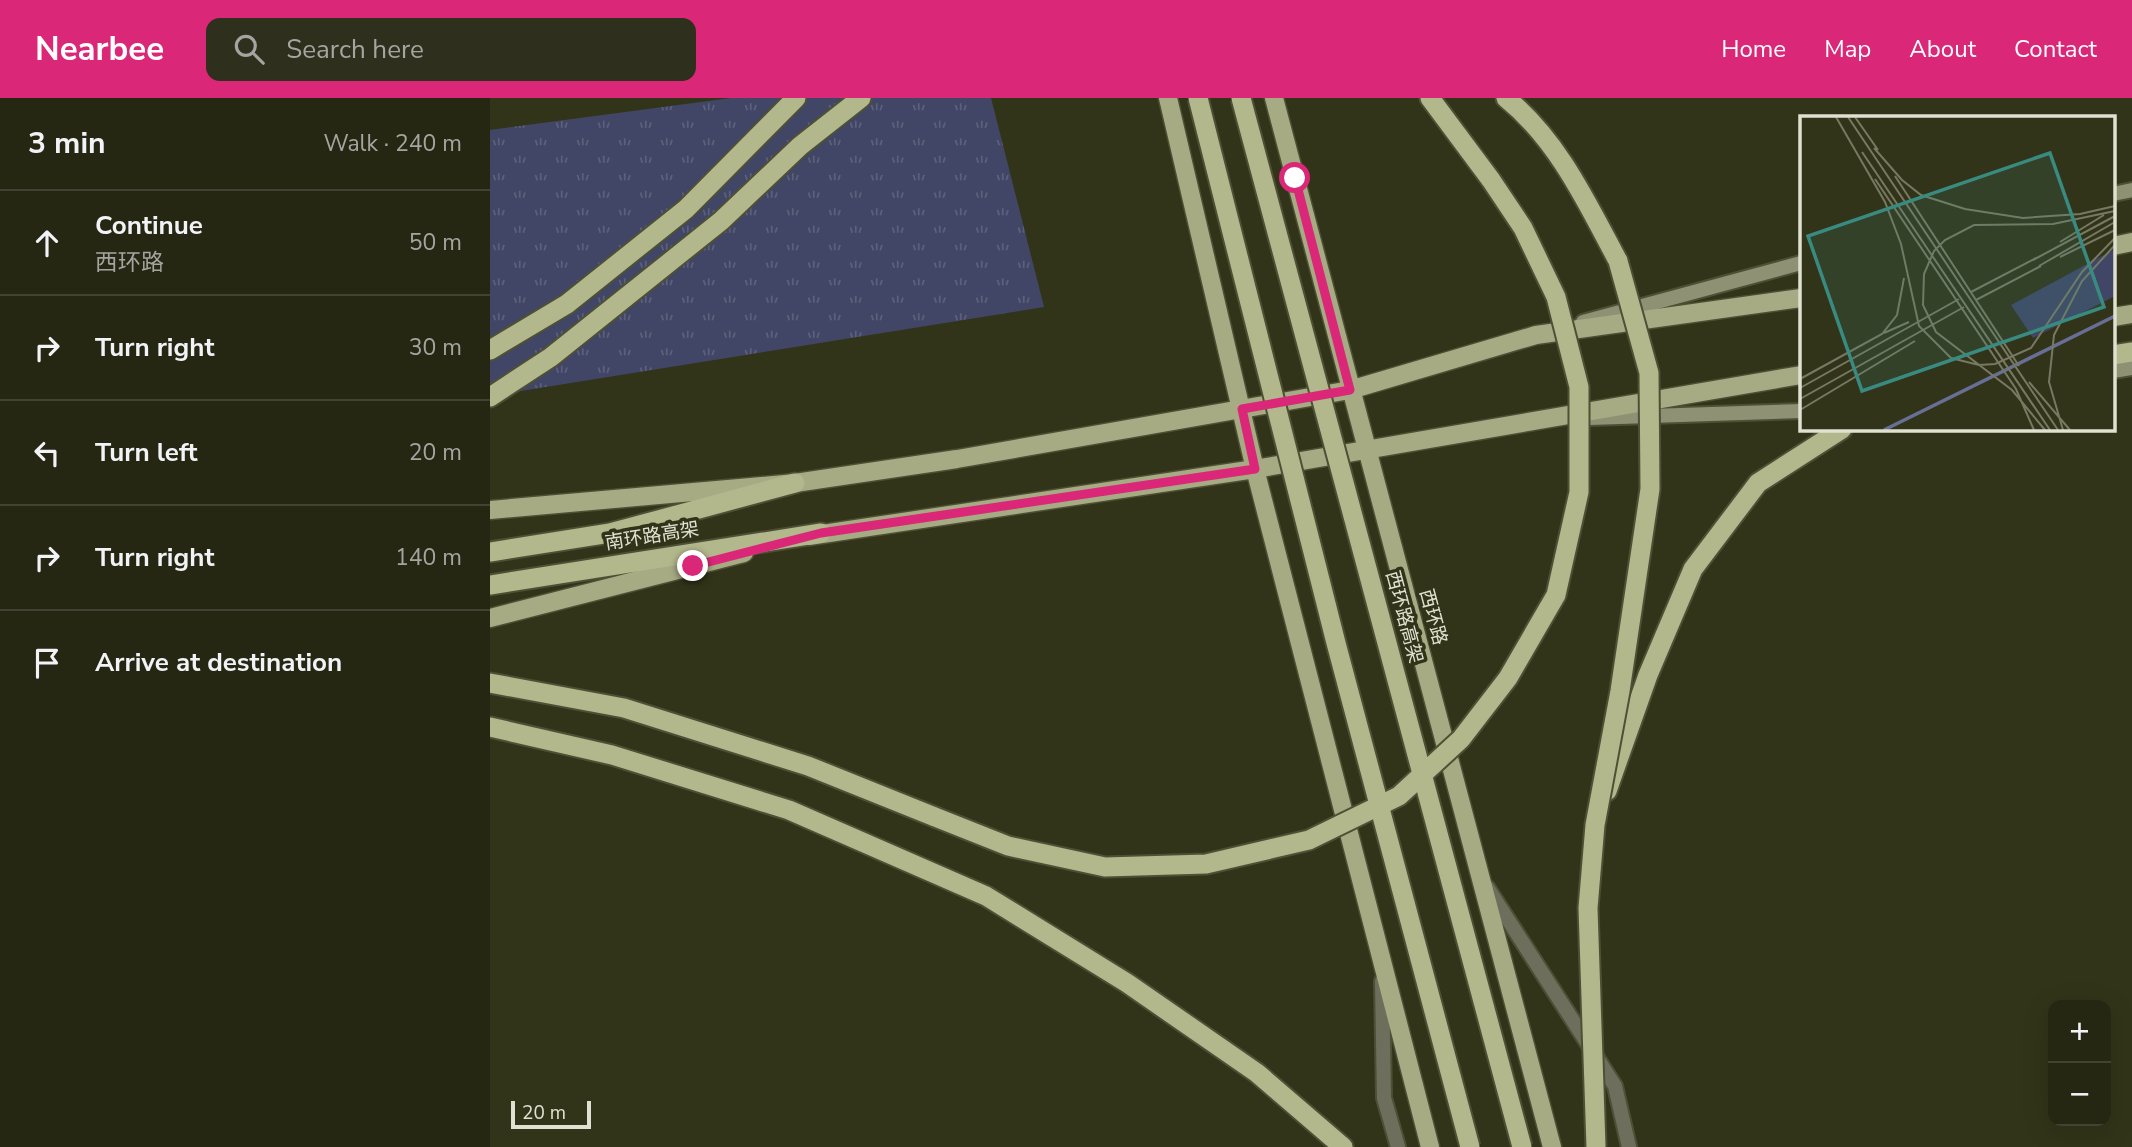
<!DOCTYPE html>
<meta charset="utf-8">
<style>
:root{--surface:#262713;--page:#2e2f1c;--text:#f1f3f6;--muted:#a4a5a0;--line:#424433;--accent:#db2777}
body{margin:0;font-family:"Nunito Sans","Noto Sans SC",sans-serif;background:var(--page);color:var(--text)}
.controls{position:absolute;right:21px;bottom:21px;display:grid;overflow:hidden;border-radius:14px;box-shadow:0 7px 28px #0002}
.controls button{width:63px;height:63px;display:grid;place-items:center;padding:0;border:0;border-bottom:2px solid var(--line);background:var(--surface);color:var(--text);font:35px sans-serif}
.scale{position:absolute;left:21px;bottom:18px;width:80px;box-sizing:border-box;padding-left:7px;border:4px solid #dfe1d1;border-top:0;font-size:19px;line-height:24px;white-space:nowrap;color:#dfe1d1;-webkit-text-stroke:5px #323419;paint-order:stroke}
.stop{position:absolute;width:21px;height:21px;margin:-16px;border:5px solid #db2777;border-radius:50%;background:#fff}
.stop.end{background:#db2777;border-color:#fff;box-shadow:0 2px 7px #0008}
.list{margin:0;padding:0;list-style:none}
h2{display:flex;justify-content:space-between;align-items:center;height:91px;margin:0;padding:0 28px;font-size:30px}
h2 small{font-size:23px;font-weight:400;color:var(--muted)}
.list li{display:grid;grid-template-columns:46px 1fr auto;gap:21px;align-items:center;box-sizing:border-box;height:105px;padding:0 28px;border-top:2px solid var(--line)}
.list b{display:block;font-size:26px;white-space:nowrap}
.list p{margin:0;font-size:23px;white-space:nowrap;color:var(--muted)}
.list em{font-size:23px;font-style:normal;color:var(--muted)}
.icon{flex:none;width:38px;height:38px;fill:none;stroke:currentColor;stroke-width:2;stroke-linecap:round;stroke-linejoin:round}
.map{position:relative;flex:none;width:1642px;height:1049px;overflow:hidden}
header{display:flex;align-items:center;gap:42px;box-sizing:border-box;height:98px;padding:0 35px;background:var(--accent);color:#fff}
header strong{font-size:33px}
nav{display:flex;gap:38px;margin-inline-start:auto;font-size:24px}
.search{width:490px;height:63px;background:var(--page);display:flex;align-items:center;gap:18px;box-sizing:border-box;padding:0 24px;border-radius:14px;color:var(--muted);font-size:26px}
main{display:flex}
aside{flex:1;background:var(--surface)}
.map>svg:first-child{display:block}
.grass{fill:url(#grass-tufts)}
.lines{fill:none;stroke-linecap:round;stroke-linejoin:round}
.tertiary-casing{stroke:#4e5036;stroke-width:18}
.secondary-casing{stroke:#4e5036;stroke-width:18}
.primary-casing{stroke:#4e5036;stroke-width:21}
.trunk-casing{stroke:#4e5036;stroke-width:23}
.tertiary{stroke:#6d6f5c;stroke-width:14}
.secondary{stroke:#8e9173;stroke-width:14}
.primary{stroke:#a7ab84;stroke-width:18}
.trunk{stroke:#b2b78c;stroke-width:19}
.trunk-bridge-casing{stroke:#4e5036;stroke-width:23;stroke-linecap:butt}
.trunk-bridge{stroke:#b2b78c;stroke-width:19}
.route{stroke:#db2777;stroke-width:9}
.labels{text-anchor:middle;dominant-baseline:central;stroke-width:7;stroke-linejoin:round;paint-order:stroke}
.street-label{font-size:19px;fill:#dfe1d1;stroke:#323419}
.inset-river{fill:none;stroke:#686f97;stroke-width:3.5}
.inset-road{fill:none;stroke:#777963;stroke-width:2}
.view{fill:#398b82;fill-opacity:0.15;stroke:#398b82;stroke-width:3.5}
.inset-edge{fill:none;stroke:#dfe1d1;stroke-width:3.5}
</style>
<header>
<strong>Nearbee</strong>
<div class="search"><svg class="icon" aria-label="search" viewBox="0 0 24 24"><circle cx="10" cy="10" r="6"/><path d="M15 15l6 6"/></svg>Search here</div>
<nav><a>Home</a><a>Map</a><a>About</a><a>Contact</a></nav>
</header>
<main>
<aside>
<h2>3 min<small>Walk · 240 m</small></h2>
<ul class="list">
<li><svg class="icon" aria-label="ahead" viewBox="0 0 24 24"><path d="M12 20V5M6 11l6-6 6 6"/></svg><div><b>Continue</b><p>西环路</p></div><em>50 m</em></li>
<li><svg class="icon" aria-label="right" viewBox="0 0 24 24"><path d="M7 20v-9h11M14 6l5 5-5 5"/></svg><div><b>Turn right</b></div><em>30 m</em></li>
<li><svg class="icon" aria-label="left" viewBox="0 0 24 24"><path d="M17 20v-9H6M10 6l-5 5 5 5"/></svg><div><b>Turn left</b></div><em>20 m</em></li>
<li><svg class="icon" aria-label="right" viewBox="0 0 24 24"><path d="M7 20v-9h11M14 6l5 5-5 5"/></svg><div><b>Turn right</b></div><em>140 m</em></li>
<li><svg class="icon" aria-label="arrive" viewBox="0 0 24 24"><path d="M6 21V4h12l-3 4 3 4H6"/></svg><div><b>Arrive at destination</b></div></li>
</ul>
</aside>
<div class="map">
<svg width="1642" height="1049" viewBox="0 0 1642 1049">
<defs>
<pattern id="grass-tufts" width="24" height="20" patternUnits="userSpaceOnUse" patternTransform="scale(1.75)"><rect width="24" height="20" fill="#414666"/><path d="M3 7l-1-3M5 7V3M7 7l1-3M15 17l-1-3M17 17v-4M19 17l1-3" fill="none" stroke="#5c607b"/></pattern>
</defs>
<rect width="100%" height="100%" fill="#323419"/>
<path class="grass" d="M241 0H501L554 209 0 298V32Z"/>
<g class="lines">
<defs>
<g id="tertiary">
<path d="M997 789 1125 988 1139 1049"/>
<path d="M892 883 894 1000 908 1049"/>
</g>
<g id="secondary">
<path d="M1623 96 1642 92"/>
<path d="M1093 224 1311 165"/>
<path d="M1623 273 1642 270"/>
<path d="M1099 320 1311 313"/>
</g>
<g id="primary">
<path d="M678 0 765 371 940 1049"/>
<path d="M784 0 1062 1049"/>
<path d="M1623 148 1642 144"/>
<path d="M1623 219 1642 216"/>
<path d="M0 412 305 385 467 361 860 292 1046 237 1311 200"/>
<path d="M319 438 765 371 1311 277"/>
<path d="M0 520 254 455"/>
</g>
<g id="trunk">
<path d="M940 0 1001 82"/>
<path d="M1016 0C1068 42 1097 105 1128 163"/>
<path d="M0 252 77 206 196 111 306 0"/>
<path d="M1623 257 1642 254"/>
<path d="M0 299 61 259 231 123 310 48 371 0"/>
<path d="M0 454 120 435 305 385"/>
<path d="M0 487 331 435"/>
<path d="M0 585 134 610 318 668 445 719"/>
<path d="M0 629 122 657 299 712 496 798 637 885 767 975 853 1049"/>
<path d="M1117 693 1158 577 1203 471 1268 385 1352 331"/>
</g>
</defs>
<use href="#tertiary" class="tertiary-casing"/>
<use href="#secondary" class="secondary-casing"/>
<use href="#primary" class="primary-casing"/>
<use href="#trunk" class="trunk-casing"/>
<use href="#tertiary" class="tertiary"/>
<use href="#secondary" class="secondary"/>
<use href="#primary" class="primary"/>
<use href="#trunk" class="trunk"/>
<defs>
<g id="trunk-bridge">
<path d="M708 0 846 545 980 1049"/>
<path d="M751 0 1032 1049"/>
<path d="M445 719 518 748 615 769 716 766 819 742 909 698 971 641 1018 580 1066 497 1089 394V289L1066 199 1033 130 1001 82"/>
<path d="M1106 1049 1098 810 1105 727 1130 593 1160 391 1159 275 1128 163"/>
</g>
</defs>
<use href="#trunk-bridge" class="trunk-bridge-casing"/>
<use href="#trunk-bridge" class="trunk-bridge"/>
</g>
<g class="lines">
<path class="route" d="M203 468 331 435 765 371 752 311 860 292 805 80"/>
</g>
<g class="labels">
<g class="street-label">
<text transform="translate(162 438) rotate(-9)">南环路高架</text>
<text transform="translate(914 519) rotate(75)">西环路高架</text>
<text transform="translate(943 519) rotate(75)">西环路</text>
</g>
</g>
<g transform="translate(1310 18)">
<rect width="315" height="315" fill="#323419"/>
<path d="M315 133V180L233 222 211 189Z" fill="#414666"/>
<path class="inset-river" d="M84 314 315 200"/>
<path class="inset-road" d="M36 1 85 86 101 128 119 210 151 242 179 249 195 248 231 232 282 156 315 122M48 1 258 314M55 1 78 34M74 32 102 64 121 79 165 93 223 102 280 98 315 90M62 36 250 314M95 60 219 250M75 63 216 273 234 314M260 126 304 99M260 141 315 114M233 144 315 100M239 150 315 106M171 176 236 142M176 184 241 150M84 217 109 206M0 263 82 218 97 199 104 162M229 266 270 314M0 272 159 183M0 283 164 191M0 294 115 225M245 314 212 274 136 216 123 189 124 158 134 135 145 124 174 109 253 108 315 95M263 314 249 266 254 219 282 165 315 129"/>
<path class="view" d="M250 37 304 191 62 275 8 120Z"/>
<rect width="315" height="315" class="inset-edge"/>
</g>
</svg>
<div class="controls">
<button>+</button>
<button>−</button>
</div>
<div class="scale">20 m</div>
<div class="stop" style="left:805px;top:80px"></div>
<div class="stop end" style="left:203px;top:468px"></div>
</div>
</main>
